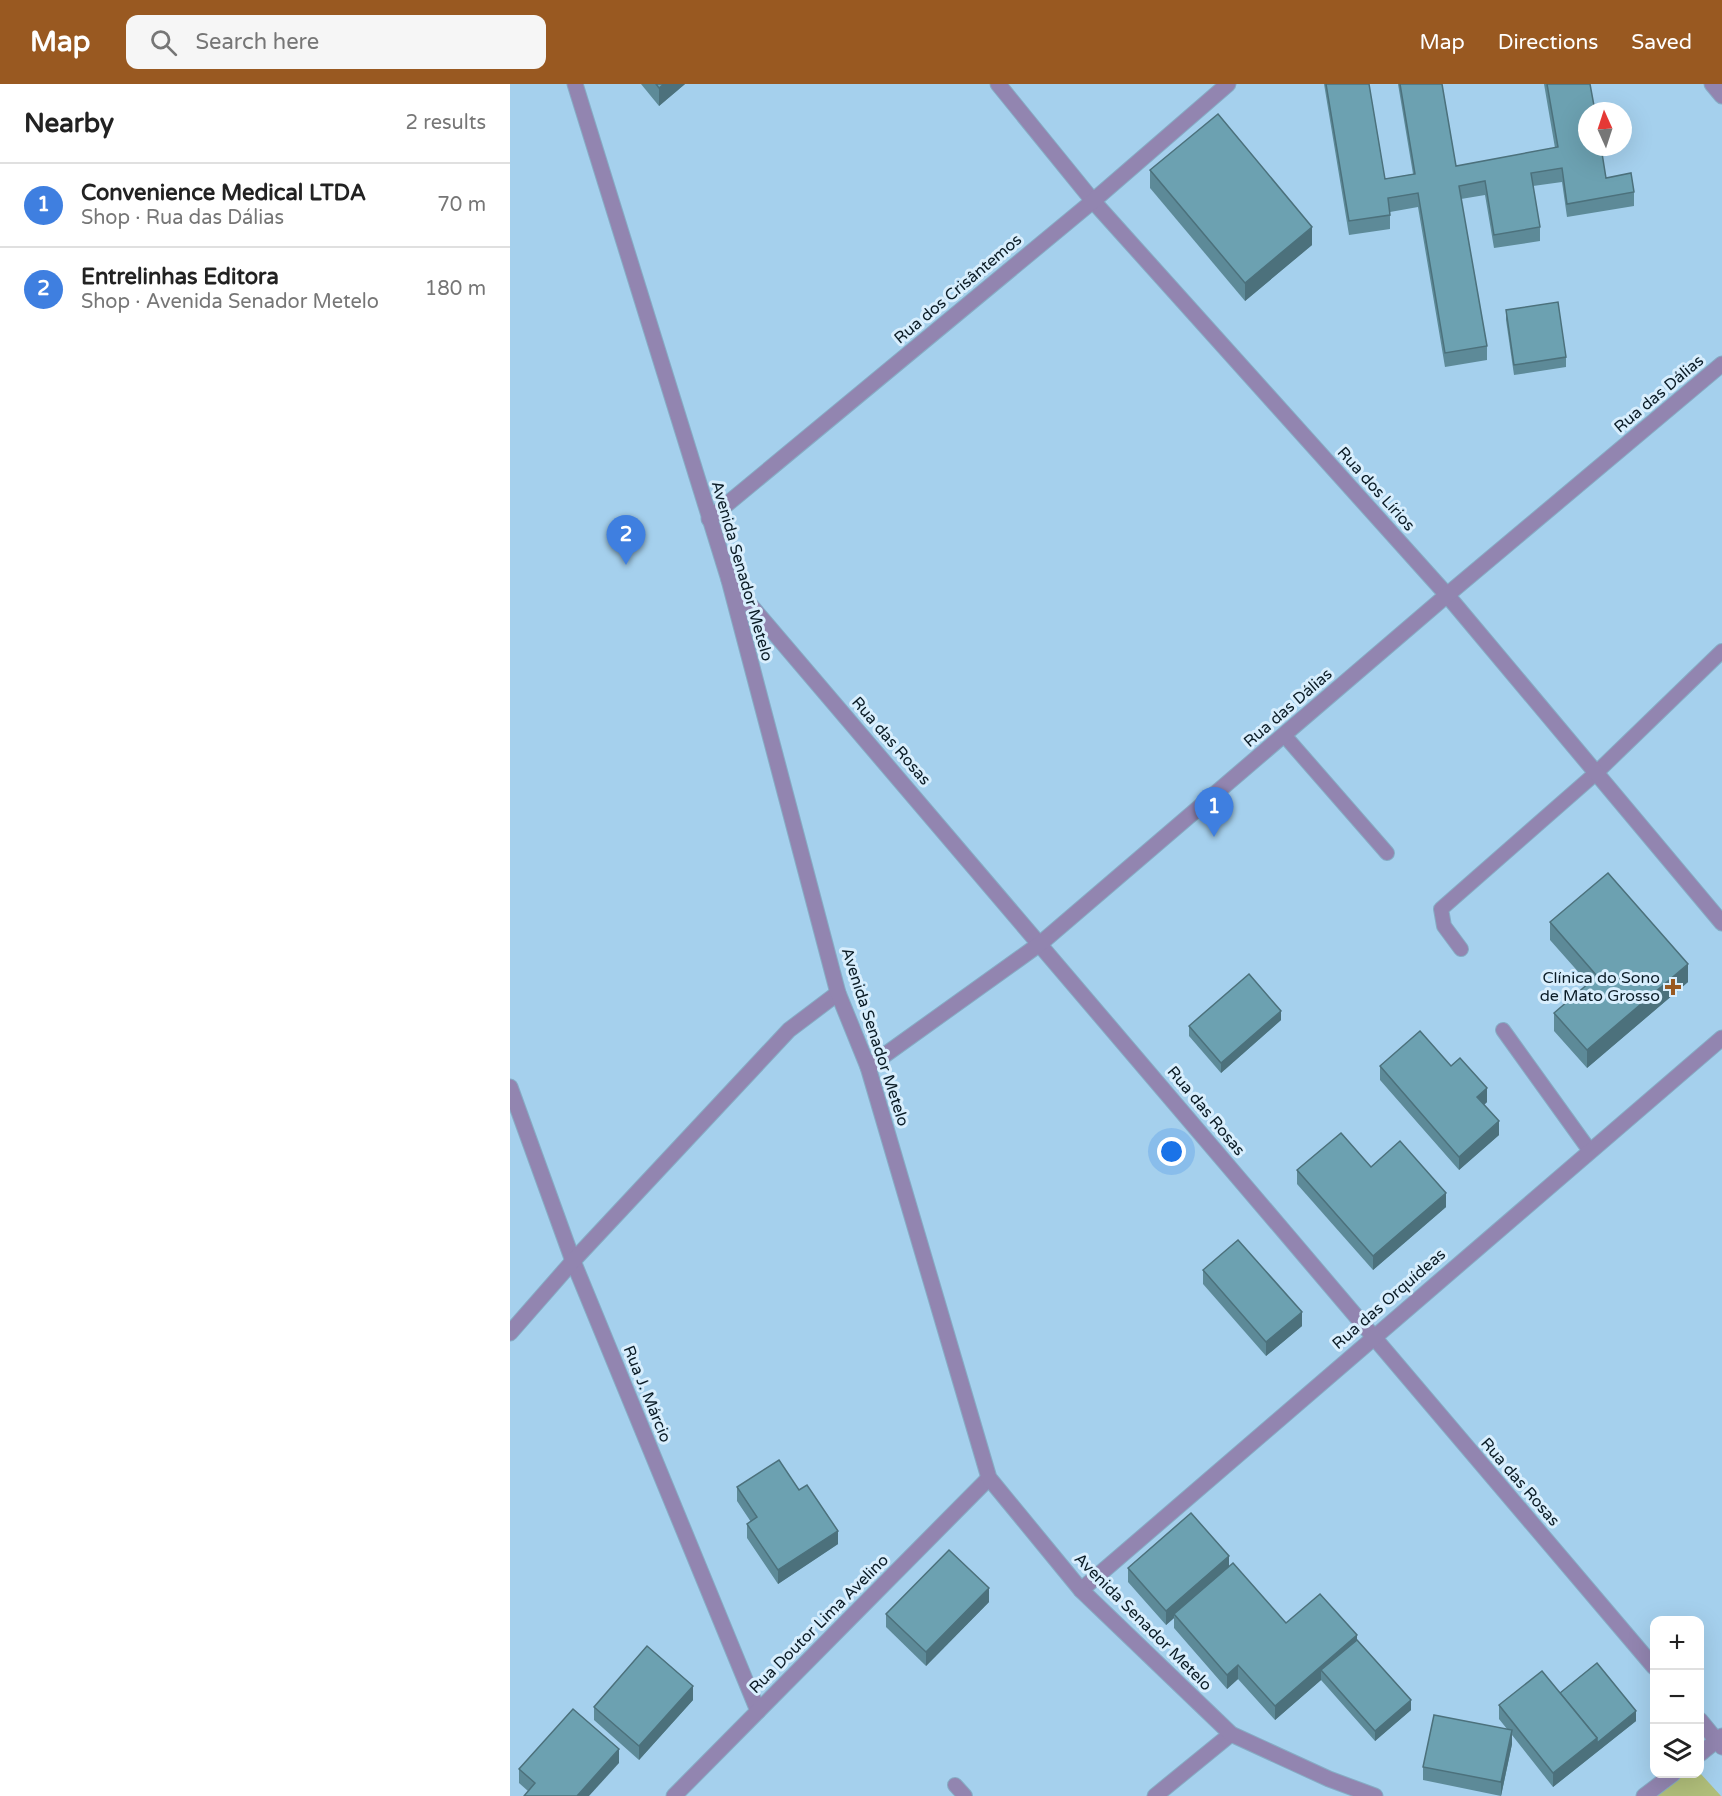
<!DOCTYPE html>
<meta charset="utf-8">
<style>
:root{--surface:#fff;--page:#f6f6f6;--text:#222;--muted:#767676;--line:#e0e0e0;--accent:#995921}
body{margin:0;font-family:"Varela Round",sans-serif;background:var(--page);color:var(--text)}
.controls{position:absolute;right:18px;bottom:18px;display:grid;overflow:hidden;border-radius:12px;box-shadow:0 6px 24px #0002}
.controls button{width:54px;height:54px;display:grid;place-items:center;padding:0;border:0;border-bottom:2px solid var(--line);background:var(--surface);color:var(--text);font:30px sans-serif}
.compass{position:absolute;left:1068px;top:18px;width:54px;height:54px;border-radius:50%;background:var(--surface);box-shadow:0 6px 24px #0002;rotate:357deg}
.you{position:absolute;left:662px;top:1068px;width:21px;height:21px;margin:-15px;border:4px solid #fff;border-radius:50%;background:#1a73e8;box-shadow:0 0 0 9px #1a73e833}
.badge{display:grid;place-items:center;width:39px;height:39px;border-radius:50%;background:var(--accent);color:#fff;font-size:20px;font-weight:700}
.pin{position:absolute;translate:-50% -50px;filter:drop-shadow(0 2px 3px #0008)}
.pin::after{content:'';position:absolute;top:32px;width:21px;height:18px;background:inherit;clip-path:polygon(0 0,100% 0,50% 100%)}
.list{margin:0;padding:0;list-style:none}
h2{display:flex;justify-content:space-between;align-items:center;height:78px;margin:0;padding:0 24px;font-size:26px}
h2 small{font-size:20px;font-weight:400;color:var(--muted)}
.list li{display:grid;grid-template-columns:39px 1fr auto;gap:18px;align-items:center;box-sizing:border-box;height:84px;padding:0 24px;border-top:2px solid var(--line)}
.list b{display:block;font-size:22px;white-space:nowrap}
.list p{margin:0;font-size:20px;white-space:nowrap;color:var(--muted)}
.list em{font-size:20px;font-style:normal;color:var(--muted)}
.icon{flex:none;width:33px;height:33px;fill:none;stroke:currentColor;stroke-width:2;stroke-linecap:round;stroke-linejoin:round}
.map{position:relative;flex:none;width:1212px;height:1712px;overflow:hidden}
header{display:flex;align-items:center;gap:36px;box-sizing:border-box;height:84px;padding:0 30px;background:var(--accent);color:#fff}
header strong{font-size:28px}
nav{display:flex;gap:33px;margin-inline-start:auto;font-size:21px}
.search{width:420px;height:54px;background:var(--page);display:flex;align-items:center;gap:15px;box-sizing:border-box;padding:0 21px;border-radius:12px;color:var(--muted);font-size:22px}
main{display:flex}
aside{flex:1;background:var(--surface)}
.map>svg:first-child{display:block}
.green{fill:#b0be7a}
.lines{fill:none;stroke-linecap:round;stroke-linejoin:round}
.service-casing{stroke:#86acc5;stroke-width:16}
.minor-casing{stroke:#86acc5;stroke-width:17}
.tertiary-casing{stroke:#86acc5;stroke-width:17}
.service{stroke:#9285b0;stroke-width:14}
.minor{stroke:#9285b0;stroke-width:15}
.tertiary{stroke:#9285b0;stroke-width:15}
.wall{fill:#5d8a98}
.shaded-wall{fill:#4c717c}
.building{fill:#6ca1b1;stroke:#4c717c;stroke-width:1.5}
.poi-dot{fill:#995921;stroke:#d8eefd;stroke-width:2}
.labels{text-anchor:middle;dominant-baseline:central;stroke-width:6;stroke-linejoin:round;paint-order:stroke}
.street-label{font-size:16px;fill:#0b1c26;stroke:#d8eefd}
.poi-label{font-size:16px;fill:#0b1c26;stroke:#d8eefd;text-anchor:end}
</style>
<header>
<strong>Map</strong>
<div class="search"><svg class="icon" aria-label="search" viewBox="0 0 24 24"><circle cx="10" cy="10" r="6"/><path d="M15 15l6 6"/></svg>Search here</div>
<nav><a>Map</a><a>Directions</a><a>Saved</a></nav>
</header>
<main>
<aside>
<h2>Nearby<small>2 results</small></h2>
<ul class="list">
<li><span class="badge" style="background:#3f7fe0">1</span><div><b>Convenience Medical LTDA</b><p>Shop · Rua das Dálias</p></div><em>70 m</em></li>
<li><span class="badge" style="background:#3f7fe0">2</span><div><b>Entrelinhas Editora</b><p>Shop · Avenida Senador Metelo</p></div><em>180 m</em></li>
</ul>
</aside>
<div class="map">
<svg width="1212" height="1712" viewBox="0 0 1212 1712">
<rect width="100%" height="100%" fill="#a5d0ed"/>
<path class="green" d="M1190 1689 1211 1712H1139L1168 1690Z"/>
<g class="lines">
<defs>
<g id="service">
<path d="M774 651 877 769"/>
<path d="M951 865 934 842 931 825 1086 689 1212 567"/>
<path d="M993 946 1080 1067"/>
<path d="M445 1701 455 1712"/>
</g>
<g id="minor">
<path d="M488 0 583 117 937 511 1212 839"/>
<path d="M1202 0 1212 12"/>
<path d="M199 435 583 117 718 0"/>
<path d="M219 496C530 857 835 1221 1144 1583"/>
<path d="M358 983 531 859 937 511 1212 280"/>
<path d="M0 1003 63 1177 248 1627"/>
<path d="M0 1249 63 1177 279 946 328 909"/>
<path d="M571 1506 1212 954"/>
<path d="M1190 1636 1212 1663"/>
<path d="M1190 1670 1212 1652"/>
<path d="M164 1712 479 1394"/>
<path d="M645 1712 721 1650"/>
<path d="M1134 1712 1163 1690"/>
</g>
<path id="tertiary" d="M65 0 219 496 328 909 358 983 479 1394 571 1506 721 1650 819 1695 865 1712"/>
</defs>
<use href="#service" class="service-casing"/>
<use href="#minor" class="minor-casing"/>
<use href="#tertiary" class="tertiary-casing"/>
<use href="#service" class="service"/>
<use href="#minor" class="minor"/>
<use href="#tertiary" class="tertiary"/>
</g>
<g class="wall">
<path d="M131 0H175L149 22Z"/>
<path d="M814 0H859L875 95 903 90 888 0H932L946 82 1045 64 1034 0H1080L1096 94 1124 108V122L1057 133 1052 98 1023 102 1030 143V157L984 164 975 111 951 115 977 262V276L935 283 908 123 880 128V145L839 151Z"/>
<path d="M640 86 802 161 735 217 640 104Z"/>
<path d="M996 226 1056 273V283L1004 291 996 236Z"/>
<path d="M1040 838 1178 898 1077 984 1044 947V929L1079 900 1040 856Z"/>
<path d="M771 936 711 989 679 952V942Z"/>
<path d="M870 982H941L977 1018 974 1021 989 1051 949 1086 870 996Z"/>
<path d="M861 1083 936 1123 863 1186 787 1100V1086Z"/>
<path d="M693 1186 792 1242 756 1272 693 1200Z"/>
<path d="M227 1403 289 1406 328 1460 268 1500 237 1454V1440L241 1438 227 1417Z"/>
<path d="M719 1482 776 1539 847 1556 901 1626 865 1657 811 1596 765 1636 728 1595 717 1605 664 1544V1534L656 1541 618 1498V1484Z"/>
<path d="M479 1518 416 1582 376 1543V1530Z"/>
<path d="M1050 1609 1126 1637 1043 1703 1002 1651V1660L991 1712 913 1696V1683L997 1645 989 1635V1621Z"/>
<path d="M183 1616 129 1676 84 1636V1623Z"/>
<path d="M109 1679 18 1707 9 1699V1685Z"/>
</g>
<g class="shaded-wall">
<path d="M154 0H175L149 22V4Z"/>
<path d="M802 143V161L735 217V199Z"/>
<path d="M1178 880V898L1077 984V966Z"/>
<path d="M771 927V936L711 989V979Z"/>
<path d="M977 1004V1018L967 1027V1013Z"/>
<path d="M989 1037V1051L949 1086V1073Z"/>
<path d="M936 1109V1123L863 1186V1172Z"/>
<path d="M792 1228V1242L756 1272V1258Z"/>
<path d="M328 1447V1460L268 1500V1486Z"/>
<path d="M719 1472V1486L664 1530V1534L656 1541V1527Z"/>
<path d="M479 1504V1518L416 1582V1568Z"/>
<path d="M847 1551V1565L811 1586V1596L765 1636V1622Z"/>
<path d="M728 1581V1595L717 1605V1591Z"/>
<path d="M183 1602V1616L129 1676V1662Z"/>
<path d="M901 1616V1626L865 1657V1647Z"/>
<path d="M1126 1627V1637L1043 1703V1689L1087 1654Z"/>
<path d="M1002 1646V1660L991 1712V1698Z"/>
<path d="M109 1665V1679L79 1712H67Z"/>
</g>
<g class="building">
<path d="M146 0H154L149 4Z"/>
<path d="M816 0H859L875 95 905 90 890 0H932L946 82 1048 63 1037 0H1080L1085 27H1077V63H1091L1096 94 1121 89 1124 108 1057 120 1052 84 1021 89 1030 143 984 151 975 97 949 102 977 262 935 269 908 109 878 114 880 131 839 137Z"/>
<path d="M708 30 802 143 735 199 640 86Z"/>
<path d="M1048 218 1056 273 1004 281 996 226Z"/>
<path d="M1098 789 1178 880 1077 966 1044 929 1087 892 1040 838Z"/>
<path d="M739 890 771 927 711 979 679 942Z"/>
<path d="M910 947 941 982 950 974 977 1004 967 1013 989 1037 949 1073 870 982Z"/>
<path d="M831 1049 861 1083 890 1057 936 1109 863 1172 787 1086Z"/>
<path d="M728 1156 792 1228 756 1258 693 1186Z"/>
<path d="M269 1376 289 1406 297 1401 328 1447 268 1486 237 1440 247 1433 227 1403Z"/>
<path d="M681 1429 719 1472 656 1527 618 1484Z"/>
<path d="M439 1466 479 1504 416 1568 376 1530Z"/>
<path d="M723 1479 776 1539 810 1510 847 1551 765 1622 728 1581 717 1591 664 1530Z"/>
<path d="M847 1556 901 1616 865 1647 811 1586Z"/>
<path d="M137 1562 183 1602 129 1662 84 1623Z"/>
<path d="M1087 1579 1126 1627 1087 1659V1654L1050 1609Z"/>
<path d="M1032 1587 1087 1654 1043 1689 989 1621Z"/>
<path d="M63 1625 109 1665 67 1712H14L25 1699 9 1685Z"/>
<path d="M924 1631 1002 1646 991 1698 913 1683Z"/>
</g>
<path class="poi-dot" d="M1160 894h6v6h6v6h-6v6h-6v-6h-6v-6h6z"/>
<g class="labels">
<g class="street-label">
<text transform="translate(448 205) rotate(-40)">Rua dos Crisântemos</text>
<text transform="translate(1149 310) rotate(-40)">Rua das Dálias</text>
<text transform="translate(866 405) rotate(48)">Rua dos Lírios</text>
<text transform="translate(232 487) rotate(74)">Avenida Senador Metelo</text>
<text transform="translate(778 624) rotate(-41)">Rua das Dálias</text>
<text transform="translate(381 657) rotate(49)">Rua das Rosas</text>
<text transform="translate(365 953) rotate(72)">Avenida Senador Metelo</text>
<text transform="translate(696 1027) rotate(50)">Rua das Rosas</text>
<text transform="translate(879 1215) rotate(-41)">Rua das Orquídeas</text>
<text transform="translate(137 1310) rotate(68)">Rua J. Márcio</text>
<text transform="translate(1010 1398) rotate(49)">Rua das Rosas</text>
<text transform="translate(633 1538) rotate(45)">Avenida Senador Metelo</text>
<text transform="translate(309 1540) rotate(-45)">Rua Doutor Lima Avelino</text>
</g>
<g class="poi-label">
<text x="1150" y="894">Clínica do Sono<tspan x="1150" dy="18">de Mato Grosso</tspan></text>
</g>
</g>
</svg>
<div class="controls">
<button>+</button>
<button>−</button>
<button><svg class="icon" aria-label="layers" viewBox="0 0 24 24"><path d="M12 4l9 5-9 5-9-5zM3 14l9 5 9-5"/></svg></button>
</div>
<svg class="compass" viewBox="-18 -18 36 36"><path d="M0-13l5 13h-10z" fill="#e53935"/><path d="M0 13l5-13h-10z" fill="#767676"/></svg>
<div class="you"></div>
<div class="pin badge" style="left:704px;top:753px;background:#3f7fe0">1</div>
<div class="pin badge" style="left:116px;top:481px;background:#3f7fe0">2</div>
</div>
</main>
